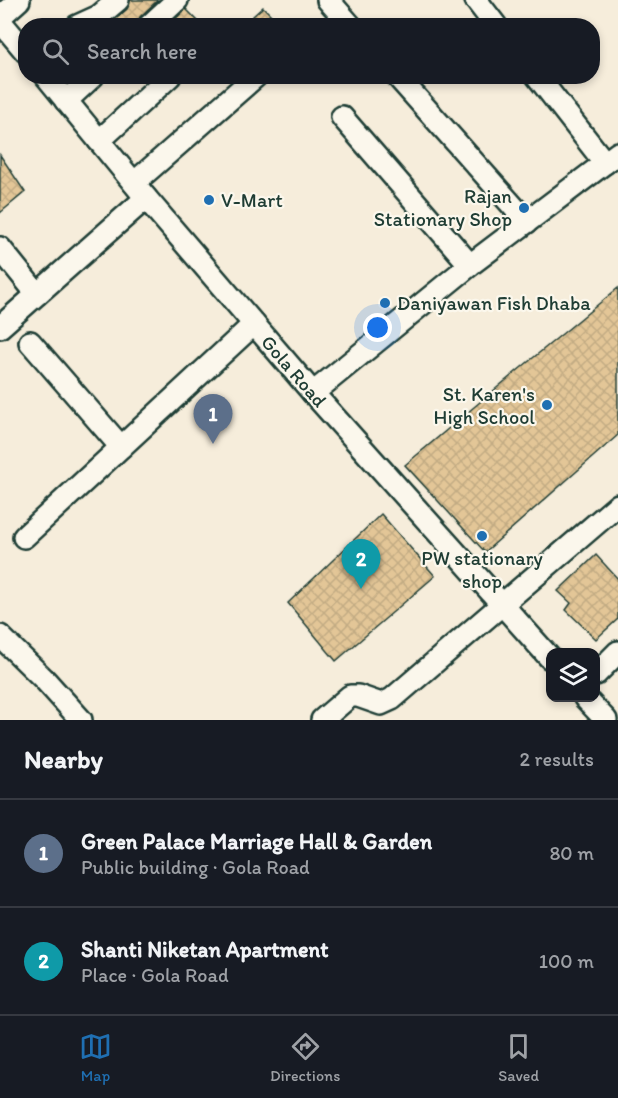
<!DOCTYPE html>
<meta charset="utf-8">
<style>
:root{--surface:#171b24;--page:#20242c;--text:#f1f3f6;--muted:#9ea1a6;--line:#363941;--accent:#1f6fb2}
body{margin:0;font-family:Itim,sans-serif;background:var(--page);color:var(--text)}
.controls{position:absolute;right:18px;bottom:18px;display:grid;overflow:hidden;border-radius:12px;box-shadow:0 3px 9px #0003}
.controls button{width:54px;height:54px;display:grid;place-items:center;padding:0;border:0;border-bottom:2px solid var(--line);background:var(--surface);color:var(--text);font:30px sans-serif}
.you{position:absolute;left:378px;top:328px;width:21px;height:21px;margin:-15px;border:4px solid #fff;border-radius:50%;background:#1a73e8;box-shadow:0 0 0 9px #1a73e833}
.badge{display:grid;place-items:center;width:39px;height:39px;border-radius:50%;background:var(--accent);color:#fff;font-size:20px;font-weight:700}
.pin{position:absolute;translate:-50% -50px;filter:drop-shadow(0 2px 3px #0008)}
.pin::after{content:'';position:absolute;top:32px;width:21px;height:18px;background:inherit;clip-path:polygon(0 0,100% 0,50% 100%)}
.list{margin:0;padding:0;list-style:none}
h2{display:flex;justify-content:space-between;align-items:center;height:78px;margin:0;padding:0 24px;font-size:26px}
h2 small{font-size:20px;font-weight:400;color:var(--muted)}
.list li{display:grid;grid-template-columns:39px 1fr auto;gap:18px;align-items:center;box-sizing:border-box;height:108px;padding:0 24px;border-top:2px solid var(--line)}
.list b{display:block;font-size:22px;white-space:nowrap}
.list p{margin:0;font-size:20px;white-space:nowrap;color:var(--muted)}
.list em{font-size:20px;font-style:normal;color:var(--muted)}
.icon{flex:none;width:33px;height:33px;fill:none;stroke:currentColor;stroke-width:2;stroke-linecap:round;stroke-linejoin:round}
.map{position:relative;flex:none;width:618px;height:720px;overflow:hidden}
.search{position:absolute;background:var(--surface);box-shadow:0 3px 9px #0003;left:18px;right:18px;top:18px;height:66px;display:flex;align-items:center;gap:15px;box-sizing:border-box;padding:0 21px;border-radius:24px;color:var(--muted);font-size:22px}
.sheet{height:294px;background:var(--surface)}
nav{display:flex;justify-content:space-around;align-items:center;box-sizing:border-box;height:84px;border-top:2px solid var(--line);background:var(--surface);font-size:16px;color:var(--muted)}
nav a{display:grid;justify-items:center;gap:3px}
nav .on{color:var(--accent)}
.map>svg:first-child{display:block}
.building{fill:url(#building-cross-hatch);stroke:#1f3d34;stroke-width:1.5}
.lines{fill:none;stroke-linecap:round;stroke-linejoin:round}
.minor-casing{stroke:#1f3d34;stroke-width:26}
.minor{stroke:#fbf7ec;stroke-width:21}
.poi-dot{fill:#1f6fb2;stroke:#fbf7ec;stroke-width:2}
.labels{text-anchor:middle;dominant-baseline:central;stroke-width:4.5;stroke-linejoin:round;paint-order:stroke}
.poi-label{font-size:20px;fill:#1f3d34;stroke:#fbf7ec;text-anchor:end}
.street-label{font-size:20px;fill:#1f3d34;stroke:#fbf7ec}
</style>
<div class="map">
<svg width="618" height="720" viewBox="0 0 618 720">
<defs>
<pattern id="building-cross-hatch" width="8" height="8" patternUnits="userSpaceOnUse" patternTransform="scale(1.5)"><rect width="8" height="8" fill="#e3c697"/><path d="M0 0l8 8M0 8l8-8" fill="none" stroke="#c2ab83"/></pattern>
</defs>
<rect width="100%" height="100%" fill="#f6eddb"/>
<filter id="ink" filterUnits="userSpaceOnUse"><feTurbulence type="fractalNoise" baseFrequency=".0167" numOctaves="2"/><feDisplacementMap in="SourceGraphic" scale="12" xChannelSelector="R" yChannelSelector="G"/><feConvolveMatrix kernelMatrix="1 2 1 2 8 2 1 2 1" color-interpolation-filters="sRGB"/></filter>
<g filter="url(#ink)">
<g class="building">
<path d="M130 0H158L140 17 137 26H108L127 9Z"/>
<path d="M263 7 282 26H242Z"/>
<path d="M186 9 203 26H168Z"/>
<path d="M0 155 25 192 0 213Z"/>
<path d="M618 288V435L485 552 405 465 511 376Z"/>
<path d="M381 514 435 576 336 661 288 603Z"/>
<path d="M596 555 618 579V619L596 639 566 610 571 603 558 591Z"/>
</g>
<g class="lines">
<defs>
<g id="minor">
<path d="M328 0 351 26"/>
<path d="M476 0 496 26"/>
<path d="M0 17 19 0"/>
<path d="M0 21 26 52"/>
<path d="M77 26 99 16 118 0"/>
<path d="M149 26 177 0"/>
<path d="M46 76 146 198 313 393 550 658"/>
<path d="M397 76 527 222"/>
<path d="M537 76 605 163"/>
<path d="M66 101 93 76"/>
<path d="M342 117 470 265"/>
<path d="M99 141 170 76"/>
<path d="M134 183 256 76"/>
<path d="M0 248 37 294"/>
<path d="M0 327 146 198"/>
<path d="M30 342 121 447"/>
<path d="M313 393 470 265 618 153"/>
<path d="M24 537 254 324"/>
<path d="M0 636 45 680 81 720"/>
<path d="M596 674 618 652"/>
<path d="M585 698 606 720"/>
<path d="M322 720 350 696H358L381 704 392 699 618 505"/>
</g>
</defs>
<use href="#minor" class="minor-casing"/>
<use href="#minor" class="minor"/>
</g>
</g>
<g class="poi-dot">
<circle cx="209" cy="200" r="6"/>
<circle cx="524" cy="208" r="6"/>
<circle cx="385" cy="303" r="6"/>
<circle cx="547" cy="405" r="6"/>
<circle cx="482" cy="536" r="6"/>
</g>
<g class="labels">
<g class="poi-label">
<text x="512" y="196">Rajan<tspan x="512" dy="23">Stationary Shop</tspan></text>
<text x="221" y="200" text-anchor="start">V-Mart</text>
<text x="397" y="303" text-anchor="start">Daniyawan Fish Dhaba</text>
<text x="535" y="394">St. Karen's<tspan x="535" dy="23">High School</tspan></text>
<text x="482" y="558" text-anchor="middle">PW stationary<tspan x="482" dy="23">shop</tspan></text>
</g>
<g class="street-label">
<text transform="translate(294 371) rotate(49)">Gola Road</text>
</g>
</g>
</svg>
<div class="controls">
<button><svg class="icon" aria-label="layers" viewBox="0 0 24 24"><path d="M12 4l9 5-9 5-9-5zM3 14l9 5 9-5"/></svg></button>
</div>
<div class="you"></div>
<div class="pin badge" style="left:213px;top:444px;background:#5c6f8a">1</div>
<div class="pin badge" style="left:361px;top:589px;background:#0f9aa8">2</div>
<div class="search"><svg class="icon" aria-label="search" viewBox="0 0 24 24"><circle cx="10" cy="10" r="6"/><path d="M15 15l6 6"/></svg>Search here</div>
</div>
<section class="sheet">
<h2>Nearby<small>2 results</small></h2>
<ul class="list">
<li><span class="badge" style="background:#5c6f8a">1</span><div><b>Green Palace Marriage Hall &amp; Garden</b><p>Public building · Gola Road</p></div><em>80 m</em></li>
<li><span class="badge" style="background:#0f9aa8">2</span><div><b>Shanti Niketan Apartment</b><p>Place · Gola Road</p></div><em>100 m</em></li>
</ul>
</section>
<nav>
<a class="on"><svg class="icon" aria-label="map" viewBox="0 0 24 24"><path d="M3 6l6-2 6 2 6-2v14l-6 2-6-2-6 2zM9 4v14M15 6v14"/></svg>Map</a>
<a><svg class="icon" aria-label="directions" viewBox="0 0 24 24"><path d="M12 3l9 9-9 9-9-9zM9 14v-3h6M13 9l2 2-2 2"/></svg>Directions</a>
<a><svg class="icon" aria-label="saved" viewBox="0 0 24 24"><path d="M7 4h10v16l-5-4-5 4z"/></svg>Saved</a>
</nav>
